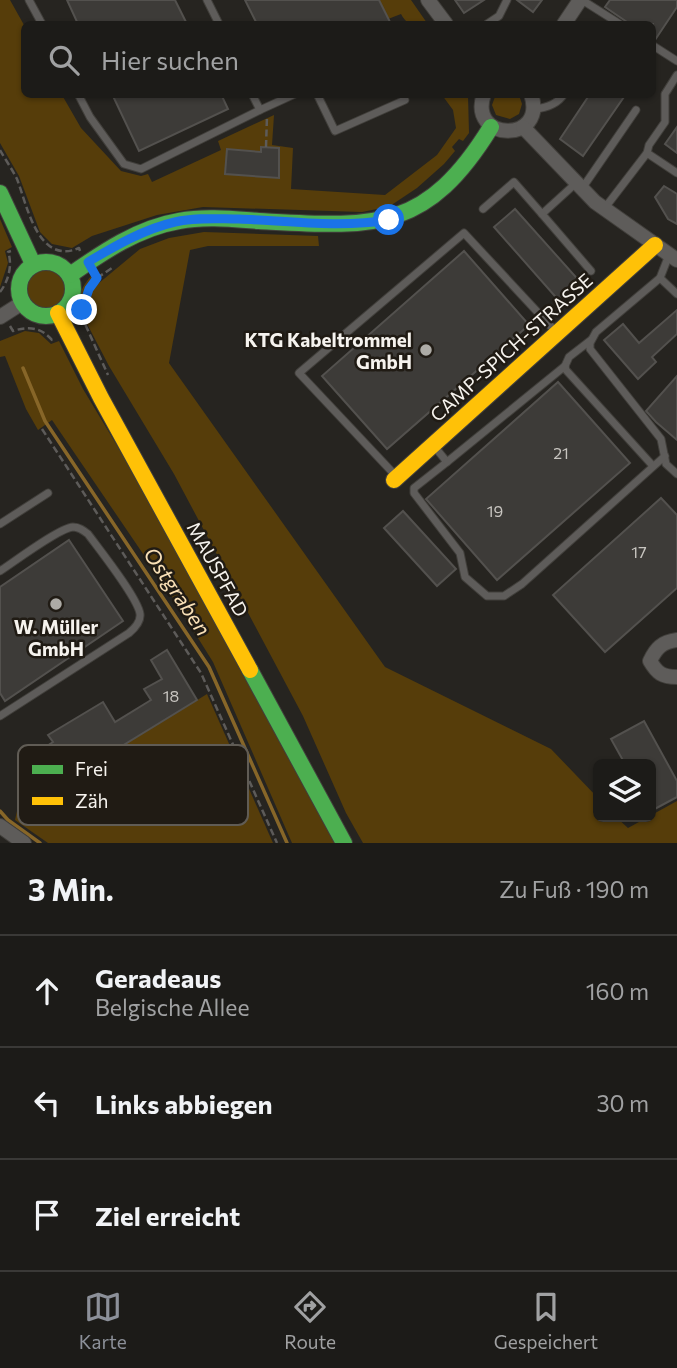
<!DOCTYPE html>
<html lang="de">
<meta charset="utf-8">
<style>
:root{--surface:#1c1b18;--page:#252421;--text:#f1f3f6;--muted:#a0a1a2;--line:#3a3937;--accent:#8c9099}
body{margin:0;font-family:Commissioner,sans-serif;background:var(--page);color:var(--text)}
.controls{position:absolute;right:21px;bottom:21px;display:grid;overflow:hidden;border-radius:10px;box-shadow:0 2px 5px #0004}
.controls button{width:63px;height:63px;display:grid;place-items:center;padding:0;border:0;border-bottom:2px solid var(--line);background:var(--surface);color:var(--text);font:35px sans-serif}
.stop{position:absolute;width:21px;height:21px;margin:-16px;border:5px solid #1a73e8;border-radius:50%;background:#fff}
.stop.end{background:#1a73e8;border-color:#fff;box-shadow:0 2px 7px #0008}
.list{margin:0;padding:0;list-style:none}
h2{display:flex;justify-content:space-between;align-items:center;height:91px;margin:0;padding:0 28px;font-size:30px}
h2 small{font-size:23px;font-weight:400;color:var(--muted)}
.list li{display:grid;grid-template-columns:46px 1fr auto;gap:21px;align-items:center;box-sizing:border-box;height:112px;padding:0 28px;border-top:2px solid var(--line)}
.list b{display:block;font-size:26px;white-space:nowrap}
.list p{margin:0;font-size:23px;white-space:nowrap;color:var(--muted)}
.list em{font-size:23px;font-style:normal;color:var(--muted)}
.icon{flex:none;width:38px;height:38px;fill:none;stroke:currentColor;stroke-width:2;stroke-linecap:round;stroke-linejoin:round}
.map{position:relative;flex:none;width:677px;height:843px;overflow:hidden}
.search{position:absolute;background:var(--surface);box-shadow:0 2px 5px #0004;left:21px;right:21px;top:21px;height:77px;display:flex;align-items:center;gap:18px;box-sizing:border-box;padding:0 24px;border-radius:10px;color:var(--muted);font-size:26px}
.sheet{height:427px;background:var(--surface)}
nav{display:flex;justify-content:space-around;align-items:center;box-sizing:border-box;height:98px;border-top:2px solid var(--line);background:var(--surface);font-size:19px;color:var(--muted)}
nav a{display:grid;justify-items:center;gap:4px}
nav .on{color:var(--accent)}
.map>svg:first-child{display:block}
.green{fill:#563d0a}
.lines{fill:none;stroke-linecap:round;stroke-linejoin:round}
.stream{stroke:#876628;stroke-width:3.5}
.building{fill:#3d3b38;stroke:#53514e;stroke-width:2}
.lane-casing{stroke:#413f3b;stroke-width:9}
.street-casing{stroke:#413f3b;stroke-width:16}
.fast-casing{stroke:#413f3b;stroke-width:18}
.slow-casing{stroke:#413f3b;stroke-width:18}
.path{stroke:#5d5b59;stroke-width:2.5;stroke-dasharray:7 3.5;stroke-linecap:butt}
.lane{stroke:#5e5c5a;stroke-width:7}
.street{stroke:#5e5c5a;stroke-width:14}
.fast{stroke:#4caf50;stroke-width:16}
.slow{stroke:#ffc107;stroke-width:16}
.route{stroke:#1a73e8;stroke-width:9}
.poi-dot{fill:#adaba6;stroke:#201b14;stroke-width:2.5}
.labels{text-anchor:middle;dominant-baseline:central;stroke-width:5;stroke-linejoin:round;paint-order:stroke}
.number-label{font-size:16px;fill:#c8c5c0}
.poi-label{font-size:19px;font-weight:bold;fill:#f6f3ee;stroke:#201b14;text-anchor:end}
.street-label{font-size:19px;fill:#f6f3ee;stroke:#201b14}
.water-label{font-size:21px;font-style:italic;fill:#f9e0b7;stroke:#201b14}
.key{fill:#201b14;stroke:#605c55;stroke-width:2}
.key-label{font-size:19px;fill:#f6f3ee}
</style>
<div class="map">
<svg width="677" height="843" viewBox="0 0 677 843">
<rect width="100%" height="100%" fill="#262420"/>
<g class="green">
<path d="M0 0H10L24 25V94L62 95 81 128 121 171 141 176 148 174 152 182 221 150 218 141 274 115 272 145 293 148 291 189 385 195 437 155 456 128 453 110 442 95H468L469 133 463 141 459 139 452 147 455 151 444 164 417 188 390 206 377 209 362 212 203 207 157 215 92 236 72 248 52 244 40 232 19 176 0 143Z"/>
<path d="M379 0H411L427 23C415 28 407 25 401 14L388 19Z"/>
<path d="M496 94 519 95 522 104 519 114 510 119 496 115 492 105Z"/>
<path d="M0 219 12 247 5 251 8 263 0 287Z"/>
<path d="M204 232 318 236 319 246H208L190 250 169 363 385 667 551 749 598 798V817H616L628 828 677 801V843H363L346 813 303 716 174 474 109 366 84 318V314L93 288 140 249 169 238Z"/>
<circle cx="46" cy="289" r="21"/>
<path d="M92 275 94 278C84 288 76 310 81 324L77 325C71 310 81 286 92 275Z"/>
<path d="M25 331 39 333 51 344 59 341 83 389 145 492 336 843H292L213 662 171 595 52 420 38 430 26 409 5 356 0 357V341Z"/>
<path d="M207 694 273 843H48L15 820 17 811Z"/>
</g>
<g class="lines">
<g class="stream">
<path d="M23 368 45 421 209 667 287 843"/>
<path d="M0 811 8 820 40 843"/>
</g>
</g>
<g class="building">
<path d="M67 0H175L187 24H78Z"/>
<path d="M245 0H379L391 24H257Z"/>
<path d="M455 0H484L464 13Z"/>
<path d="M517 0H542L533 12Z"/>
<path d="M610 0H677V7L655 40 653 39V24H630L605 7Z"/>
<path d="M112 94H221L228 109 139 151Z"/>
<path d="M590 94H626L583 156 560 139Z"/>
<path d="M677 127V153L665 144Z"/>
<path d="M261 147 279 148V178L225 174 227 149 261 152Z"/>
<path d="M664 186 677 194V224L668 219 655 197Z"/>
<path d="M515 209 582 284 561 303 494 227Z"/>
<path d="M464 251 529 325 387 449 322 376Z"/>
<path d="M677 310V334L652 357 656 362 638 379 604 340 623 324 639 343Z"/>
<path d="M677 376V440L656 422 646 411Z"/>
<path d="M558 382 630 463 497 580 426 499Z"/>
<path d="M661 498 677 515V588L605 652 553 595Z"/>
<path d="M403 511 456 569 437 586 384 528Z"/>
<path d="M69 540 123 621 5 701 0 693V587Z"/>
<path d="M167 650 197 700 73 776 67 766 47 778 35 758 49 749 47 746 53 742 48 735 103 702 115 722 151 700 144 689 162 679 151 660Z"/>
<path d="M644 721 677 781V797L651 811V764H625L611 739Z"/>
</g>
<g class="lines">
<defs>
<g id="lane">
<path d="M29 0 42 24"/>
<path d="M207 0 219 24"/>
<path d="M582 0 620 24"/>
<path d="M487 24 499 16 507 0"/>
<path d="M652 45 677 61"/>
<path d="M78 94 90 117 124 164 141 169 260 110"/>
<path d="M252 94 260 110 295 94"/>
<path d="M317 94 335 131 405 100 402 94"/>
<path d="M534 109C545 108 557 105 564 94"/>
<path d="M647 153 677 173"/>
<path d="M575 184 542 214 591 271"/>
<path d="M581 190 636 110"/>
<path d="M483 209 514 182 542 214"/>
<path d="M604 209 647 153 649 145 665 122V94L677 75"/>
<path d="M669 255 660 278 596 332 590 343V349L661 439 666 464 677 474"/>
<path d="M660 278 677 294"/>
<path d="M591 340 569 357 565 366 566 370 653 466"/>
<path d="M434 446 447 462 414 488V493L460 553 465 577 487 596H504L522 584 665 456"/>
<path d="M447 462 565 366"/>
<path d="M395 475 299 373 464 233 557 333"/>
<path d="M0 524 48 493"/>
<path d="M0 571C14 562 59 528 73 527 79 527 83 530 88 534 99 549 138 598 140 614 141 622 135 628 129 633L0 716"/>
</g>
<g id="street">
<path d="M428 0 446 24"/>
<path d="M564 24 580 0"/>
<path d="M484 94C467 142 548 144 531 94"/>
<path d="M523 127 595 202 677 260"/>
<path d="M0 317 22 303"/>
<path d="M677 640C662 642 656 648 650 661 657 673 662 677 677 677"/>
<path d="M0 826 24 843"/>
</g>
<g id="fast">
<path d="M0 193 33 264"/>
<circle cx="46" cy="289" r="27"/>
<path d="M70 275C103 252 138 228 179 221 205 216 232 219 259 221 373 227 425 234 491 127"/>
<path d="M250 670 344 843"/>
</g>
<g id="slow">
<path d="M58 313 101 398 250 670"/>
<path d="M394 480 655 245"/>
</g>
</defs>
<use href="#lane" class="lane-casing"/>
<use href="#street" class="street-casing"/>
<use href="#fast" class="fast-casing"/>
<use href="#slow" class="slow-casing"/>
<g class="path">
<path d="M634 96V94"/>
<path d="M266 147 267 116"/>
<path d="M0 150C5 159 12 169 17 179 27 205 38 266 79 248L80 251"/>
<path d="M97 277 89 289 81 315 108 375"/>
<path d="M97 278 112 268"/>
<path d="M0 292C8 282 13 265 8 252L11 251"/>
<path d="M10 326 13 331C28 326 41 327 52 340L54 339"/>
<path d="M42 429 201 673 277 843"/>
</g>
<use href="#lane" class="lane"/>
<use href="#street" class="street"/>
<use href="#fast" class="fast"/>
<use href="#slow" class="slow"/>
</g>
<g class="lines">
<path class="route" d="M82 310 89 289 97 278 88 262C115 246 144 229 175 222 196 217 218 219 239 219 288 221 340 228 389 220"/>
</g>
<g class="poi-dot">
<circle cx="426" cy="350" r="7"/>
<circle cx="56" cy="604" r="7"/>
</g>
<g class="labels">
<g class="number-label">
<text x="561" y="452">21</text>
<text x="495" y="510">19</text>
<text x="639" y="551">17</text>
<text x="171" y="695">18</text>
</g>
<g class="poi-label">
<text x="412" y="339">KTG Kabeltrommel<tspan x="412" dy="22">GmbH</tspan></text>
<text x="56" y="626" text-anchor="middle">W. Müller<tspan x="56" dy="22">GmbH</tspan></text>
</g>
<g class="street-label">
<text transform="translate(511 347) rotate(-42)">CAMP-SPICH-STRASSE</text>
<text transform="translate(218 569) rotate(61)">MAUSPFAD</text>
</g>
<g class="water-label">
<text transform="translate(178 591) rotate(56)">Ostgraben</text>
</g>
</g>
<rect x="18" y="745" width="230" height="80" rx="10" class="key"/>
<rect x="32" y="765" width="31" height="9" fill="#4caf50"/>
<rect x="32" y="797" width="31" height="8" fill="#ffc107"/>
<g class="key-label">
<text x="75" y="776">Frei</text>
<text x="75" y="808">Zäh</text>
</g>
</svg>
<div class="controls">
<button><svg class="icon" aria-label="layers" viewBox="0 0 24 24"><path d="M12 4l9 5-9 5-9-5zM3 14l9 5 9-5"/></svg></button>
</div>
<div class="stop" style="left:389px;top:220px"></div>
<div class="stop end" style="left:82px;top:310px"></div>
<div class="search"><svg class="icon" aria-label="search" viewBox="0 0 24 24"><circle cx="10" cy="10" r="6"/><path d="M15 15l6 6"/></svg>Hier suchen</div>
</div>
<section class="sheet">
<h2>3 Min.<small>Zu Fuß · 190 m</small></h2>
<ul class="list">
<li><svg class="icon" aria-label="ahead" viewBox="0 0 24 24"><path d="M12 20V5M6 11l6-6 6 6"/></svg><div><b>Geradeaus</b><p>Belgische Allee</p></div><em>160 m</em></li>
<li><svg class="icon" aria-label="left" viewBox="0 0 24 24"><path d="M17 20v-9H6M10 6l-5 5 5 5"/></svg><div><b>Links abbiegen</b></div><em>30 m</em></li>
<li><svg class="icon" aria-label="arrive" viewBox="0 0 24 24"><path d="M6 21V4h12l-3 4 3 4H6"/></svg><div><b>Ziel erreicht</b></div></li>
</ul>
</section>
<nav>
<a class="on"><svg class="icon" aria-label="map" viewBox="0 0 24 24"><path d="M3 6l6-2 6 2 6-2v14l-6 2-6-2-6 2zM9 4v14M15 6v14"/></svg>Karte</a>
<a><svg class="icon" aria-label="directions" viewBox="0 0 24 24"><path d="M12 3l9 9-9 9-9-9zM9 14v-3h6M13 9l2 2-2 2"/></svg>Route</a>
<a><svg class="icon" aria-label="saved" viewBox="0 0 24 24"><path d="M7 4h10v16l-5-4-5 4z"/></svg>Gespeichert</a>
</nav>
